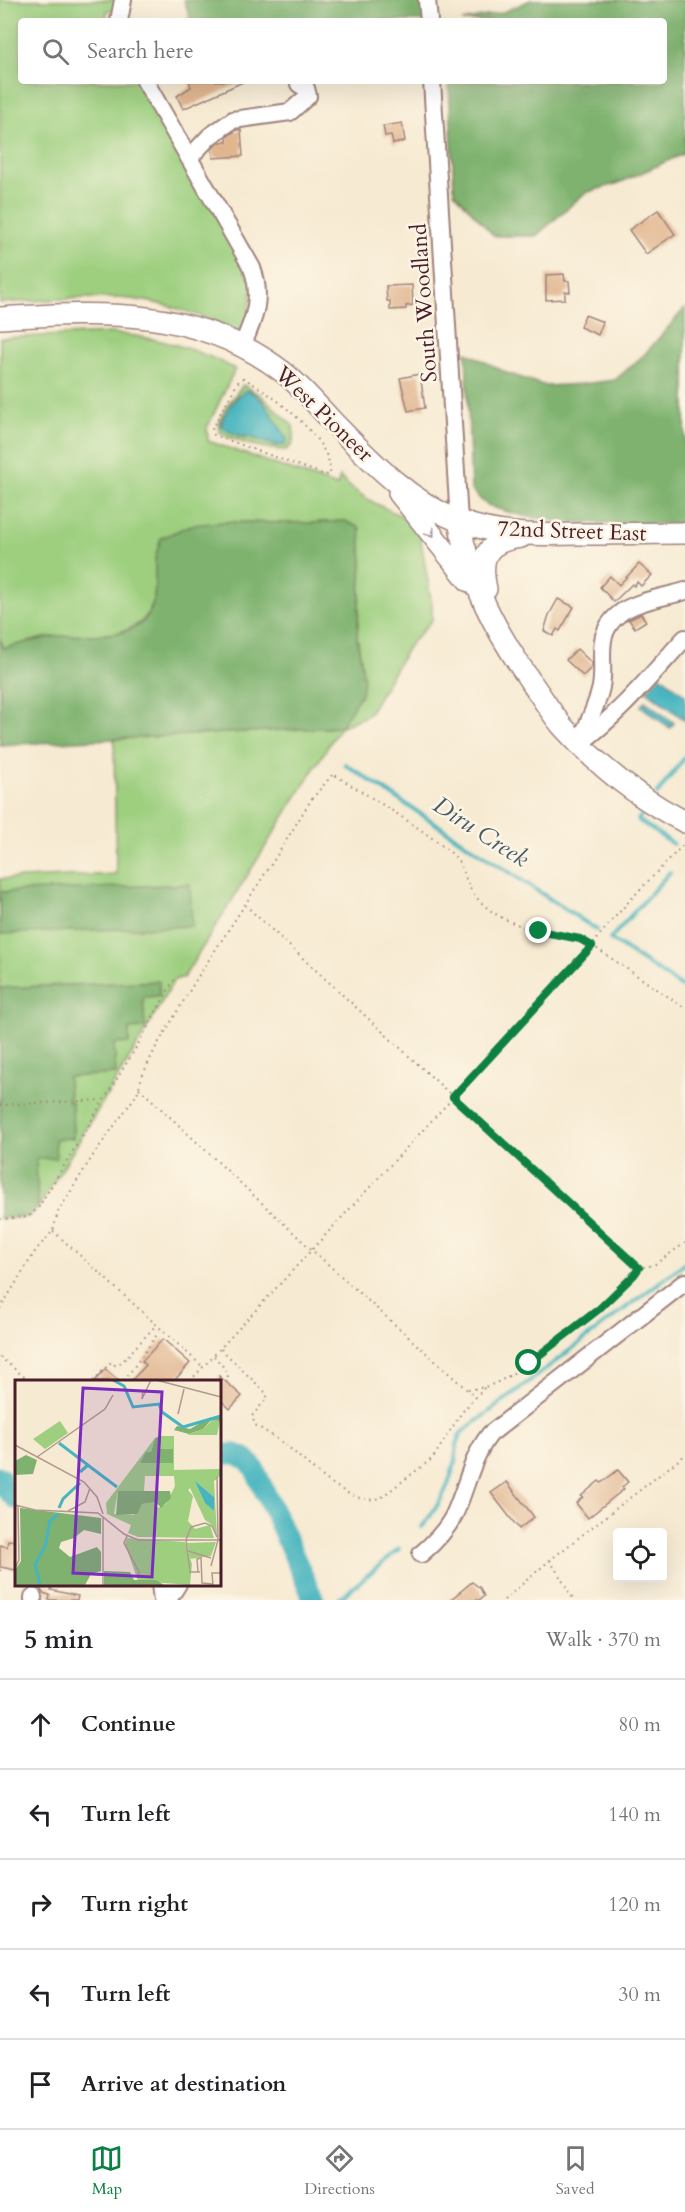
<!DOCTYPE html>
<meta charset="utf-8">
<style>
:root{--surface:#fff;--page:#f6f6f6;--text:#202124;--muted:#757577;--line:#e0e0e0;--accent:#0b8043}
body{margin:0;font-family:Cardo,serif;background:var(--page);color:var(--text)}
.controls{position:absolute;right:18px;bottom:18px;display:grid;overflow:hidden;border-radius:6px;box-shadow:0 6px 24px #0002}
.controls button{width:54px;height:54px;display:grid;place-items:center;padding:0;border:0;border-bottom:2px solid var(--line);background:var(--surface);color:var(--text);font:30px sans-serif}
.stop{position:absolute;width:18px;height:18px;margin:-14px;border:4px solid #0b8043;border-radius:50%;background:#fff}
.stop.end{background:#0b8043;border-color:#fff;box-shadow:0 2px 6px #0008}
.list{margin:0;padding:0;list-style:none}
h2{display:flex;justify-content:space-between;align-items:center;height:78px;margin:0;padding:0 24px;font-size:26px}
h2 small{font-size:20px;font-weight:400;color:var(--muted)}
.list li{display:grid;grid-template-columns:39px 1fr auto;gap:18px;align-items:center;box-sizing:border-box;height:90px;padding:0 24px;border-top:2px solid var(--line)}
.list b{display:block;font-size:22px;white-space:nowrap}
.list em{font-size:20px;font-style:normal;color:var(--muted)}
.icon{flex:none;width:33px;height:33px;fill:none;stroke:currentColor;stroke-width:2;stroke-linecap:round;stroke-linejoin:round}
.map{position:relative;flex:none;width:685px;height:1600px;overflow:hidden}
.search{position:absolute;background:var(--surface);box-shadow:0 6px 24px #0002;left:18px;right:18px;top:18px;height:66px;display:flex;align-items:center;gap:15px;box-sizing:border-box;padding:0 21px;border-radius:6px;color:var(--muted);font-size:22px}
.sheet{height:528px;background:var(--surface)}
nav{display:flex;justify-content:space-around;align-items:center;box-sizing:border-box;height:84px;border-top:2px solid var(--line);background:var(--surface);font-size:16px;color:var(--muted)}
nav a{display:grid;justify-items:center;gap:3px}
nav .on{color:var(--accent)}
.map>svg:first-child{display:block}
.green{fill:#9dcf7f;stroke:#747755;stroke-width:1.5;fill-rule:evenodd}
.forest{fill:#7eb26e;stroke:#64684c;stroke-width:1.5}
.water{fill:#46b5bf;stroke:#486a75;stroke-width:1.5}
.lines{fill:none;stroke-linecap:round;stroke-linejoin:round}
.stream{stroke:#46b5bf;stroke-width:4}
.river{stroke:#46b5bf;stroke-width:21}
.building{fill:#e1b68f}
.minor-casing{stroke:#a0847e;stroke-width:20}
.major-casing{stroke:#a0847e;stroke-width:24}
.path{stroke:#a0847e;stroke-width:2;stroke-dasharray:1.5 4.5;stroke-linecap:butt}
.minor{stroke:#fff;stroke-width:16}
.major{stroke:#fff;stroke-width:21}
.oneway{stroke:#ae9aa0}
.route{stroke:#0b8043;stroke-width:8}
.labels{text-anchor:middle;dominant-baseline:central;stroke-width:5;stroke-linejoin:round;paint-order:stroke}
.street-label{font-size:22px;fill:#4a1f2b;stroke:#fcf5e5}
.water-label{font-size:24px;font-style:italic;fill:#485b66;stroke:#fcf5e5}
.inset-river{fill:none;stroke:#46b5bf;stroke-width:3}
.inset-road{fill:none;stroke:#b2998f;stroke-width:1.5}
.view{fill:#7b2cbf;fill-opacity:0.15;stroke:#7b2cbf;stroke-width:3}
.inset-edge{fill:none;stroke:#4a1f2b;stroke-width:3}
</style>
<div class="map">
<svg width="685" height="1600" viewBox="0 0 685 1600">
<rect width="100%" height="100%" fill="#fcf5e5"/>
<filter id="ink" filterUnits="userSpaceOnUse"><feTurbulence type="fractalNoise" baseFrequency=".0167" numOctaves="2"/><feDisplacementMap in="SourceGraphic" scale="12" xChannelSelector="R" yChannelSelector="G"/><feConvolveMatrix kernelMatrix="1 2 1 2 8 2 1 2 1" color-interpolation-filters="sRGB"/></filter>
<filter id="wash" filterUnits="userSpaceOnUse"><feTurbulence type="fractalNoise" baseFrequency=".008" numOctaves="4" result="noise"/><feDisplacementMap in="SourceGraphic" scale="24" xChannelSelector="R" yChannelSelector="G"/><feGaussianBlur stdDeviation="1.35" result="paint"/><feColorMatrix in="noise" values="0 0 0 0 0 0 0 0 0 0 0 0 0 0 0 0 0 1.4 0 .05"/><feComposite in="paint" operator="in"/></filter>
<g filter="url(#wash)">
<rect width="100%" height="100%" fill="#f7ead2"/>
<g class="green">
<path d="M0 0H120L114 10 107 11V21H21V81H140L253 278 249 314 239 331C201 316 161 300 120 298 80 296 39 301 0 303Z"/>
<path d="M111 333C155 337 195 347 235 369L207 428 208 441 337 486 340 477C359 499 392 511 418 524L432 605V620L408 647 368 715 340 727 184 977 174 980 137 1046 38 1208 36 1159 55 1139 73 1138 71 1102H69L68 1077 0 989V879L116 874 114 739 340 727 361 659 357 637 362 562 345 521 309 523 223 522 155 559C158 608 151 633 95 635 84 636 73 635 63 636 42 637 23 643 4 649L0 639V338Z"/>
<path d="M243 385 262 396 293 426 294 436 292 445 286 450 272 449 248 444 226 436 219 431C217 416 233 397 243 385ZM238 395 262 399 287 440 277 446 249 437H240L222 421Z"/>
</g>
<g class="forest">
<path d="M184 0H423L424 21H191Z"/>
<path d="M531 0H685V153L619 183 585 193 536 236H494L454 192 449 81H664V21H462L501 13Z"/>
<path d="M685 308V524C629 523 540 528 488 505 482 502 477 495 471 490L466 352 507 373 546 386 583 384 615 380 645 354Z"/>
<path d="M345 521 360 528 362 562 357 637 364 680 361 694 340 727 0 745V639L4 648C23 643 42 638 62 636 91 633 142 642 152 606 157 591 154 576 155 560 156 553 159 545 161 538L191 525 223 522 309 523Z"/>
<path d="M190 884 192 926 0 934V892Z"/>
<path d="M159 981V996L143 997 145 1028 129 1029V1043L114 1044 116 1074 68 1077 69 1102H72L73 1138 55 1139 56 1158 36 1159 38 1208 28 1217 0 1219V988Z"/>
</g>
<g class="water">
<path d="M246 390C265 396 277 423 287 440L285 445C270 447 261 439 248 437 237 435 230 433 221 427 223 413 235 398 246 390Z"/>
<path d="M660 675 685 695V720L647 691Z"/>
<path d="M645 701 674 723 670 728 641 706Z"/>
</g>
<g class="lines">
<g class="stream">
<path d="M345 764 597 930"/>
<path d="M657 794 685 757"/>
<path d="M641 816 638 820 673 844"/>
<path d="M670 872 610 939 685 989"/>
<path d="M422 1527C437 1508 448 1490 454 1465 457 1455 455 1443 461 1433L685 1263"/>
<path d="M338 1600 399 1549"/>
</g>
<g class="river">
<path d="M219 1456C234 1450 245 1456 254 1468L314 1600"/>
<path d="M0 1477 1 1484 16 1499"/>
</g>
</g>
<g id="blocks">
<g class="building">
<path d="M189 81H245L183 109 177 96 191 87Z"/>
<path d="M402 123 405 141 393 144 391 135 385 136 383 126Z"/>
<path d="M237 130H241L243 156 213 158 212 149 219 142H227V137Z"/>
<path d="M658 210 675 234 646 254 629 230Z"/>
<path d="M564 274 565 281H569L570 292H565V299L546 300V275Z"/>
<path d="M412 285 413 305 406 306V309L390 310V301H387L386 286Z"/>
<path d="M585 315 603 322 598 335 580 327Z"/>
<path d="M420 374 425 408 408 411 400 378Z"/>
<path d="M639 564 652 575 641 586 637 582 634 586 632 584 614 602 600 587 610 576 619 585Z"/>
<path d="M558 599 574 607 560 631 557 629 553 636 544 631 549 615Z"/>
<path d="M641 614 646 621 635 628 629 620Z"/>
<path d="M577 649 592 663V667L583 676 566 660Z"/>
<path d="M163 1339 190 1363 174 1381H131L146 1365 142 1361Z"/>
<path d="M105 1369 119 1381H95Z"/>
<path d="M219 1376 242 1396 230 1409 219 1398Z"/>
<path d="M618 1470 628 1482 622 1487 624 1489 588 1518 576 1503 583 1497 581 1496 599 1481 601 1483Z"/>
<path d="M507 1482 534 1517 519 1529 491 1493Z"/>
<path d="M8 1540 16 1541V1570L0 1567V1545L7 1547Z"/>
<path d="M472 1582 480 1588 484 1596 479 1600H450Z"/>
<path d="M42 1584H52L51 1590 78 1596 77 1600H49L50 1595 43 1593 41 1590Z"/>
</g>
</g>
</g>
<g filter="url(#ink)">
<use href="#blocks" fill-opacity="0" stroke="#a0847e" stroke-width="1.5"/>
<g class="lines">
<defs>
<g id="minor">
<path d="M427 0 429 21"/>
<path d="M119 21 123 0"/>
<path d="M145 81 252 268C263 297 254 320 242 346"/>
<path d="M432 81 459 521"/>
<path d="M189 158 210 136 233 120 290 112 308 96 306 88 299 84"/>
<path d="M580 743C620 714 651 675 685 638"/>
<path d="M579 744C587 725 597 706 601 687 606 660 593 635 619 614 635 601 666 597 685 591"/>
<path d="M421 1554C434 1543 446 1531 454 1515 467 1487 471 1458 490 1434L685 1282"/>
<path d="M160 1584 162 1600"/>
<path d="M33 1600V1597"/>
<path d="M168 1600 178 1584"/>
</g>
<g id="major">
<path d="M0 318C102 312 197 306 283 372 301 386 316 404 331 420 369 459 408 501 459 521 497 536 540 535 580 534 615 534 650 533 685 533"/>
<path d="M399 493 469 581"/>
<path d="M459 521C470 584 495 630 531 682 542 697 551 713 563 727 597 765 640 799 685 822"/>
<path d="M486 589C479 557 486 541 521 537"/>
</g>
</defs>
<use href="#minor" class="minor-casing"/>
<use href="#major" class="major-casing"/>
<g class="path">
<path d="M243 378C270 392 335 441 330 475L322 474 214 435 212 428 240 379Z"/>
<path d="M245 905 639 1268 654 1265 685 1243"/>
<path d="M139 1088 312 1250 475 1397"/>
<path d="M0 1105 102 1100"/>
<path d="M0 1219 28 1217 38 1208 137 1046 174 980"/>
<path d="M53 1231 203 1367"/>
<path d="M0 1309 36 1250 53 1231 58 1212 92 1157 137 1094 142 1076 156 1047 199 975 276 857 311 800 333 774C373 799 415 823 451 853 464 864 464 880 473 893 498 927 541 931 580 939L587 942 685 1008"/>
<path d="M221 1349 267 1394V1398L252 1416 255 1425C265 1431 276 1438 286 1445 306 1462 355 1513 383 1496L433 1458 462 1412 486 1386"/>
<path d="M214 1356C220 1364 231 1372 227 1382"/>
<path d="M0 1357 29 1381"/>
<path d="M93 1381 111 1362 115 1365 122 1362 156 1325"/>
<path d="M124 1381 161 1329"/>
<path d="M190 1381 538 1006 630 900 685 843"/>
<path d="M468 1389C484 1390 502 1381 515 1372 532 1362 547 1348 563 1336 583 1321 628 1289 639 1268"/>
<path d="M550 1560 574 1600"/>
<path d="M0 1571 1 1567"/>
<path d="M504 1600 550 1560 685 1455"/>
</g>
<use href="#minor" class="minor"/>
<use href="#major" class="major"/>
</g>
<defs><path id="oneway-chevron" d="M-2-3.5L2.5 0L-2 3.5" fill="none" stroke-width="1.6" stroke-linecap="round" stroke-linejoin="round" transform="scale(1.5)"/></defs>
<use class="oneway" href="#oneway-chevron" transform="translate(431 533) rotate(52)"/>
</g>
<g class="lines" filter="url(#ink)">
<path class="route" d="M529 1363 599 1309 634 1275 639 1268 453 1097 592 946 580 939 539 931"/>
</g>
<g class="labels">
<g class="street-label">
<text transform="translate(424 303) rotate(-94)">South Woodland</text>
<text transform="translate(324 414) rotate(44)">West Pioneer</text>
<text transform="translate(572 531) rotate(2)">72nd Street East</text>
</g>
<g class="water-label">
<text transform="translate(481 832) rotate(33)">Diru Creek</text>
</g>
</g>
<g transform="translate(15 1380)">
<rect width="206" height="206" fill="#f7ead2"/>
<path d="M197 40 205 41 202 55H172L188 49ZM45 41 53 53 30 69 18 59ZM145 56H159V90L205 89V96L199 101 202 156 197 145 190 140 175 108 173 110 178 116 173 141 180 149 195 145 199 158 123 157 113 153 116 145 92 134 91 123 140 58 136 72 131 73 125 83H158V70H145ZM130 96H159L160 106 151 124 143 128 141 122 127 124 119 135 99 134 103 111H129ZM181 102 199 117V131L190 122ZM112 158 170 162 177 184 175 205 123 201 110 164ZM201 162 196 176 175 179 172 163Z" fill="#9dcf7f" fill-rule="evenodd"/>
<path d="M205 36V41L196 40 188 49 174 54 159 50 162 46 175 49 194 38ZM145 56V69H158V83H125L131 72H136L140 58ZM11 75 22 80 18 94 0 95V81ZM103 111H155L156 118 146 128 141 122 127 124 122 134 101 135ZM5 128 86 138V154L69 150 59 158 46 162 44 168 55 177 82 167 86 172V191L76 194 70 205H0V190L6 181ZM89 191 115 192 119 200H141L149 205H89Z" fill="#7eb26e"/>
<path d="M180 101 199 117V131L190 123Z" fill="#46b5bf"/>
<path class="inset-river" d="M98 0 109 6 118 27 144 24 147 32 168 47 206 36M44 63 73 85 65 92M74 86 102 107M44 128 48 119 65 103M25 205 20 184 30 167 35 141 43 134"/>
<path class="inset-road" d="M141 0 206 17M128 10 127 19 136 0M163 34 169 9M0 65 69 102 82 117 88 134M22 77 90 29 98 15M0 125 20 130 83 133 109 154 123 160H206M53 131 70 122 75 108M88 137V205M112 156 109 163 124 192 123 198M171 160 176 147 190 143 197 146 202 157M171 160 175 192H185M173 171 196 178M196 186 203 160 202 97M0 188 4 180 3 126M183 192 182 179 186 178 187 203 198 204M198 205 197 193H206"/>
<path class="view" d="M68 8 147 12 137 197 58 193Z"/>
<rect width="206" height="206" class="inset-edge"/>
</g>
</svg>
<div class="controls">
<button><svg class="icon" aria-label="locate" viewBox="0 0 24 24"><circle cx="12" cy="12" r="6"/><path d="M12 2v4M12 18v4M2 12h4M18 12h4"/></svg></button>
</div>
<div class="stop" style="left:529px;top:1363px"></div>
<div class="stop end" style="left:539px;top:931px"></div>
<div class="search"><svg class="icon" aria-label="search" viewBox="0 0 24 24"><circle cx="10" cy="10" r="6"/><path d="M15 15l6 6"/></svg>Search here</div>
</div>
<section class="sheet">
<h2>5 min<small>Walk · 370 m</small></h2>
<ul class="list">
<li><svg class="icon" aria-label="ahead" viewBox="0 0 24 24"><path d="M12 20V5M6 11l6-6 6 6"/></svg><div><b>Continue</b></div><em>80 m</em></li>
<li><svg class="icon" aria-label="left" viewBox="0 0 24 24"><path d="M17 20v-9H6M10 6l-5 5 5 5"/></svg><div><b>Turn left</b></div><em>140 m</em></li>
<li><svg class="icon" aria-label="right" viewBox="0 0 24 24"><path d="M7 20v-9h11M14 6l5 5-5 5"/></svg><div><b>Turn right</b></div><em>120 m</em></li>
<li><svg class="icon" aria-label="left" viewBox="0 0 24 24"><path d="M17 20v-9H6M10 6l-5 5 5 5"/></svg><div><b>Turn left</b></div><em>30 m</em></li>
<li><svg class="icon" aria-label="arrive" viewBox="0 0 24 24"><path d="M6 21V4h12l-3 4 3 4H6"/></svg><div><b>Arrive at destination</b></div></li>
</ul>
</section>
<nav>
<a class="on"><svg class="icon" aria-label="map" viewBox="0 0 24 24"><path d="M3 6l6-2 6 2 6-2v14l-6 2-6-2-6 2zM9 4v14M15 6v14"/></svg>Map</a>
<a><svg class="icon" aria-label="directions" viewBox="0 0 24 24"><path d="M12 3l9 9-9 9-9-9zM9 14v-3h6M13 9l2 2-2 2"/></svg>Directions</a>
<a><svg class="icon" aria-label="saved" viewBox="0 0 24 24"><path d="M7 4h10v16l-5-4-5 4z"/></svg>Saved</a>
</nav>
